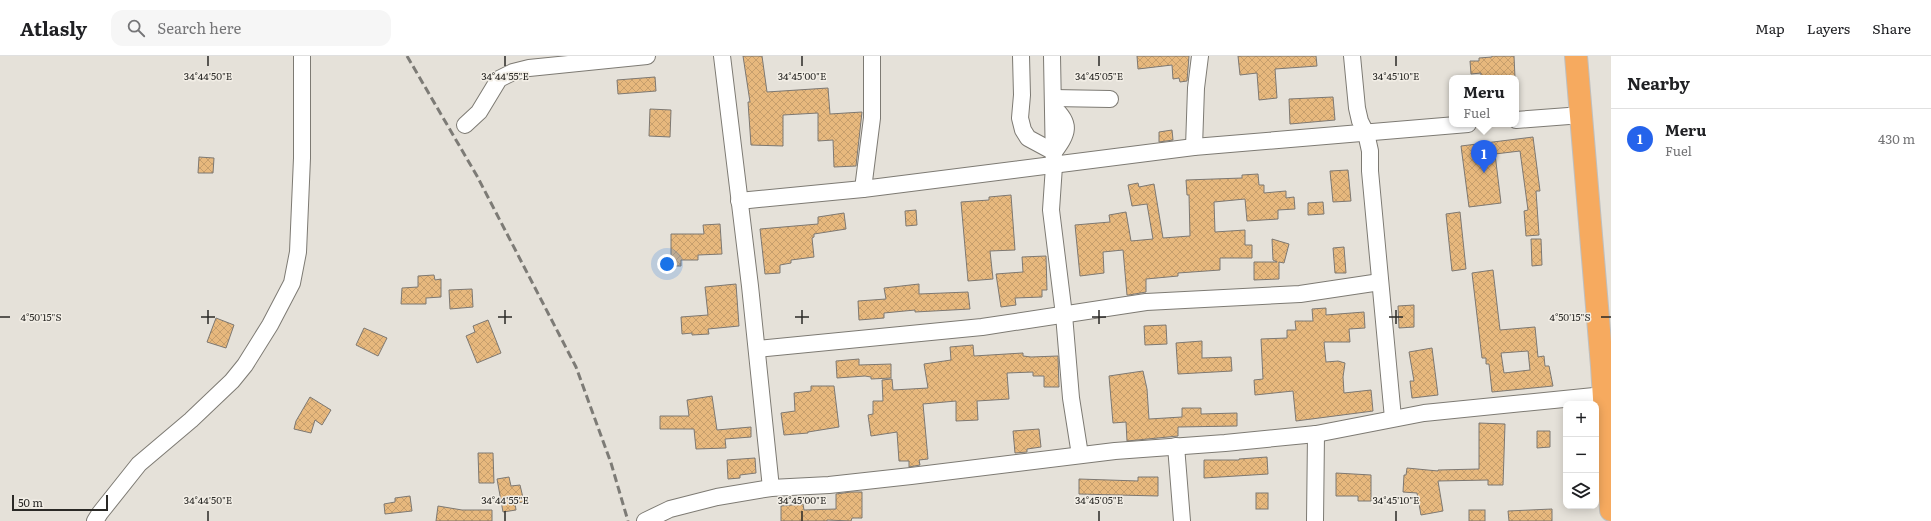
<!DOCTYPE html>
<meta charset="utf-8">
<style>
:root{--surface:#fff;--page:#f6f6f6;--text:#202124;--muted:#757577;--line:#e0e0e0;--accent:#2563eb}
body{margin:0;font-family:Literata,serif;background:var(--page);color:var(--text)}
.controls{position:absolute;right:12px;bottom:12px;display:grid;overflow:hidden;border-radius:8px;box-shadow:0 2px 10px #0003}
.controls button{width:36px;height:36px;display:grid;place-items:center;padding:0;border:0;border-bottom:1px solid var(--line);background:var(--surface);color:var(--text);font:20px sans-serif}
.scale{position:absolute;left:12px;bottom:10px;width:96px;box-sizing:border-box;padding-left:4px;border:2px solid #2a2926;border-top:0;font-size:11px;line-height:14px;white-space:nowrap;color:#2a2926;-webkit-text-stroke:3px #f2eee6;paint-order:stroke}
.you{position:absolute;left:667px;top:208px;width:14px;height:14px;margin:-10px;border:3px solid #fff;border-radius:50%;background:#1a73e8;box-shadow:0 0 0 6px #1a73e833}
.badge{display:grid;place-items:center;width:26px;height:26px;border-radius:50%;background:var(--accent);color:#fff;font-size:13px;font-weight:700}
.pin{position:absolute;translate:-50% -33px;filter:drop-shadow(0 1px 2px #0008)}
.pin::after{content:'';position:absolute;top:21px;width:14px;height:12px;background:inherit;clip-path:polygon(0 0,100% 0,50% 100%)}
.popup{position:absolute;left:1449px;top:19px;width:70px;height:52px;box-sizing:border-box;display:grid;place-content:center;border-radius:8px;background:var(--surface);filter:drop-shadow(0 1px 3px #0005);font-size:13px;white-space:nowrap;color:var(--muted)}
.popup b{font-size:15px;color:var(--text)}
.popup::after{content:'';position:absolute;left:50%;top:100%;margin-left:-8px;border:8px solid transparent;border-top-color:var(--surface)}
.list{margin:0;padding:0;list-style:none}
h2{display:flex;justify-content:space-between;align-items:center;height:52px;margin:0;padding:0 16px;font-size:17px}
h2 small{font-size:13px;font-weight:400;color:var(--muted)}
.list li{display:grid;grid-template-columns:26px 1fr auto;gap:12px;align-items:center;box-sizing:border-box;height:60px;padding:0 16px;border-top:1px solid var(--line)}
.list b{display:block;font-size:15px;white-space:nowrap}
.list p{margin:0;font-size:13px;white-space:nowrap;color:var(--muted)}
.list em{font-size:13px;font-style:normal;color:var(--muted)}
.icon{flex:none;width:22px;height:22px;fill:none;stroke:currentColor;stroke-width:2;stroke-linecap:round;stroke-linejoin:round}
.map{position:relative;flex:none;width:1611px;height:465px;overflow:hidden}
header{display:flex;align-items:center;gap:24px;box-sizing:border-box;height:56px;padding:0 20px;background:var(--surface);border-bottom:1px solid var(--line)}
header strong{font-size:19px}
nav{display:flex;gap:22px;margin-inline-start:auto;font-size:14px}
.search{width:280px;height:36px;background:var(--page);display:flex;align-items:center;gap:10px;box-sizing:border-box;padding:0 14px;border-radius:12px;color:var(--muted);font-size:15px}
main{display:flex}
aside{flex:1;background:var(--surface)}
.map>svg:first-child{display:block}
.building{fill:url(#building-cross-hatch);stroke:#7d7872;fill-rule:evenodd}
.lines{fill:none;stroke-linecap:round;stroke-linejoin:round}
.street-casing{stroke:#7d7a73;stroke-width:18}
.highway-casing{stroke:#bfbfbe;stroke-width:24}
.street{stroke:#fff;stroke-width:16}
.highway{stroke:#f6aa5f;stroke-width:22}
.rail{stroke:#7d7b76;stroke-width:3;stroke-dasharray:8 4;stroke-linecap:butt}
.ticks{fill:none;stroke:#2a2926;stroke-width:1.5}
.ticks-label{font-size:10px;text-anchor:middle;fill:#2a2926;stroke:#f2eee6;stroke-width:3;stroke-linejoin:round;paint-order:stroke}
</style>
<header>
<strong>Atlasly</strong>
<div class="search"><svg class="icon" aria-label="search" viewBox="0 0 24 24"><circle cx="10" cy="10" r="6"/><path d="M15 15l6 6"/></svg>Search here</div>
<nav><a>Map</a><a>Layers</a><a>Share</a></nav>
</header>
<main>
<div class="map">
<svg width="1611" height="465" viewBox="0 0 1611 465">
<defs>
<pattern id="building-cross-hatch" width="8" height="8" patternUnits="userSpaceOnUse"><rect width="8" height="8" fill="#e7b87d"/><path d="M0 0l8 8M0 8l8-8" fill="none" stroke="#c69e6c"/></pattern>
</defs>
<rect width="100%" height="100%" fill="#e5e1d9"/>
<g class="building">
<path d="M743 0H762L767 36 828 32 830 58 862 56 856 110 834 111 833 84 818 85V57L783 59V90L751 89 748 46H750Z"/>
<path d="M1137 0H1189L1187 25 1180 26 1179 22 1173 23 1172 9 1138 13Z"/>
<path d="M1238 0H1316L1317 10 1275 13 1277 42 1259 44 1257 17 1240 19Z"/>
<path d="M1492 0H1514L1515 22H1481V17L1471 18 1470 5H1479V2L1492 1Z"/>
<path d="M655 21 656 35 618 38 617 24Z"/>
<path d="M1333 41 1335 64 1290 68 1289 43Z"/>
<path d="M650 53 671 54 670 81 649 80Z"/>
<path d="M1172 74 1173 84 1159 86V76Z"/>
<path d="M1533 81 1540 135H1536L1539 179 1526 180 1524 155 1528 154 1520 95 1495 98 1501 147 1469 151 1461 90Z"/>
<path d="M199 101 214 102 213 117H198Z"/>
<path d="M1348 114 1351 145 1333 146 1330 115Z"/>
<path d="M1258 118 1259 129H1264V137L1286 135V142L1294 141 1295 153 1278 154V163L1247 165 1245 143 1214 146 1215 176 1245 174V189H1252V202H1220V214L1178 217V220L1146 223V236L1129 239H1127L1123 194 1103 196 1104 217 1080 220 1075 169 1110 166 1109 159 1126 156 1131 185 1153 183 1147 148 1132 150 1128 129 1138 127 1139 131 1154 128 1163 182 1190 180 1189 139H1187L1186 124 1242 122V119Z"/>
<path d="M1011 139 1015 194 990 195 993 223 968 225 961 146 989 144V141Z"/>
<path d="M1323 146 1324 158 1308 159V147Z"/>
<path d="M916 154 917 169 906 170 905 155Z"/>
<path d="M1460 156 1466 213 1452 215 1446 158Z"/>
<path d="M844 157 846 173 814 178V181L812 182 814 201 791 204V207L780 209V217L765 218 760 173 818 168V161Z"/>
<path d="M720 168 722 198 698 199V204H681V210H671V178H704L703 169Z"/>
<path d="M1272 183 1289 188 1284 207 1279 206V223L1254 224V206H1277L1273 204Z"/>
<path d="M1531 183H1541L1542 209 1532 210Z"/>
<path d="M1344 191 1346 217H1335L1333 192Z"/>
<path d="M1046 200 1047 234H1042V241L1015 242 1016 249 1001 251 996 218 1023 216 1022 201Z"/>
<path d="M1493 214 1500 274 1535 271 1538 301 1544 300 1545 310H1549L1553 330 1492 336 1489 308H1486V302H1482L1472 217ZM1528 295 1530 314 1504 317 1501 297Z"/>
<path d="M434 219 435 224 441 223V241L426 242V248H401L402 232 418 231V220Z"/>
<path d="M736 228 739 270 708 273 709 278 692 279V277L682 278 681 261 708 259 705 231Z"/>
<path d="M919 228V238L968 236 970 253 915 256V254L884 257V262L859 264 858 245 886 243 884 232Z"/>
<path d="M472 233 473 251 450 253 449 234Z"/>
<path d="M1414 249V271L1399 272 1398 250Z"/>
<path d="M1326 252V259L1364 256 1365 272 1349 273 1350 286H1324L1326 306 1338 305 1345 307 1343 321 1344 337 1371 334 1373 355 1296 365 1293 335 1255 339 1254 324 1263 323 1261 283 1287 282V274H1296L1295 265H1313L1312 253Z"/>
<path d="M216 262 234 269 226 292 207 286Z"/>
<path d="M488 264 501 297 477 307 466 280 475 276 473 270Z"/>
<path d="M1166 269 1167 288 1145 289 1144 270Z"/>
<path d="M364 272 387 282 378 300 356 289Z"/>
<path d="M1202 285V302L1231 301 1232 315 1178 318 1176 287Z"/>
<path d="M973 289 974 300 1023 297V300L1031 301 1058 300 1059 331H1044V320H1033V316L1007 317 1009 343 977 345 978 364 956 365V345L923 348 928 403 919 404 920 409 909 411V405H899L897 376 871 380 868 359 873 358V345H883L882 324 892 323 893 334 928 332 924 308 951 304 950 291Z"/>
<path d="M1432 292 1438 339 1412 342 1410 325H1414L1409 296Z"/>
<path d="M859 303V309L891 308V322L871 323V321L865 320 837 322 836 305Z"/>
<path d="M1143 315 1147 333 1149 363 1182 361V352H1201V358L1237 357V370L1178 371V380L1127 385 1126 366 1113 367 1109 320Z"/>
<path d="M811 330H834L839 371 808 376V377L784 379 781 357 795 355 794 337 811 335Z"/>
<path d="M712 340 717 374 751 371V381L725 383 726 392 696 393 694 373H660V360H689L687 344Z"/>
<path d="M310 341 331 354 322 369 315 364 311 377 294 373 296 365Z"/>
<path d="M1479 367 1505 368 1503 429H1488V424L1438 425 1443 455 1421 459 1417 437 1403 436 1404 419H1406L1407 412 1438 415V414L1479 413Z"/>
<path d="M1039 373 1041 391 1027 393V396L1015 397 1013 375Z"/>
<path d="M1537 375H1550V391L1537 392Z"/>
<path d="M478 397H493L494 427H479Z"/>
<path d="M1267 401 1268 418 1204 422V404H1239V403Z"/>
<path d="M755 402 756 417 740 419V422L728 423 727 404Z"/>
<path d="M1336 417 1371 419V445H1358V440H1336Z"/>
<path d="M509 421 511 430 520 429 524 446 515 447 516 454 503 456 497 423Z"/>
<path d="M1138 421H1158V440L1079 438V423L1138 425Z"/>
<path d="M851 436H862V462H852L851 465 827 464V465H781V450L803 448 804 454 836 453V438Z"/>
<rect x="1256" y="437" width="12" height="16"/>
<path d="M410 440 412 455 385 458 384 448 395 446V442Z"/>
<path d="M438 450 462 454H492V465H436Z"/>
<path d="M1552 453V465H1509L1508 455Z"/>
<rect x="1469" y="454" width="16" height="11"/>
</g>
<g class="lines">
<defs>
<g id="street">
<path d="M722 0 750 230 771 432"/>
<path d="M1021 0 1022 39 1020 62 1023 74 1028 82 1054 96C1068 77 1072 68 1053 51"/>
<path d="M1052 0 1054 110 1051 154 1064 259 1071 342 1080 399"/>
<path d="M1352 0 1357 52 1360 65 1366 77 1370 95V115L1393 362"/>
<path d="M1053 42 1110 43"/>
<path d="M1516 64 1582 59"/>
<path d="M465 69 479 56 499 23 513 16 529 12 647 0"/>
<path d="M1194 91 1196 32 1200 0"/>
<path d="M863 133 872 62V0"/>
<path d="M739 145 863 133 1194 91 1468 68"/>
<path d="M757 293 982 271 1146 246 1300 238 1380 226"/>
<path d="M1176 390 1182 465"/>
<path d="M95 465 100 457 139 408 191 364 232 325 245 309 270 269 292 227 298 196 302 102V0"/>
<path d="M645 465 670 453 717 441 771 432 829 429 911 420 1115 395 1225 387 1316 378 1424 357 1604 339"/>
<path d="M1315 465 1316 378"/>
</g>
<path id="highway" d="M1576 0 1602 310 1611 454"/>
</defs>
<use href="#street" class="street-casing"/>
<use href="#highway" class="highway-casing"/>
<use href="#street" class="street"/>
<use href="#highway" class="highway"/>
<path class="rail" d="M407 0 477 120 576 311 611 407 628 465"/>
</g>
<path class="ticks" d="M208 0V10M505 0V10M802 0V10M1099 0V10M1396 0V10M208 254V268M505 254V268M802 254V268M1099 254V268M1396 254V268M0 261H10M201 261H215M498 261H512M795 261H809M1092 261H1106M1389 261H1403M1601 261H1611M208 455V465M505 455V465M802 455V465M1099 455V465M1396 455V465"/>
<g class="ticks-label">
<text x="208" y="24">34°44'50"E</text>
<text x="505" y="24">34°44'55"E</text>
<text x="802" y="24">34°45'00"E</text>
<text x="1099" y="24">34°45'05"E</text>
<text x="1396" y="24">34°45'10"E</text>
<text x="41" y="265">4°50'15"S</text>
<text x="1570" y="265">4°50'15"S</text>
<text x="208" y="448">34°44'50"E</text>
<text x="505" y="448">34°44'55"E</text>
<text x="802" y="448">34°45'00"E</text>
<text x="1099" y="448">34°45'05"E</text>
<text x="1396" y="448">34°45'10"E</text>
</g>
</svg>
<div class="controls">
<button>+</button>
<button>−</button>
<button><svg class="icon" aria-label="layers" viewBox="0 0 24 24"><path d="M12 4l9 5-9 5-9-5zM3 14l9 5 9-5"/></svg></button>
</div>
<div class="scale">50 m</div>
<div class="you"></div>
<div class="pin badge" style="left:1484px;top:117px">1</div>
<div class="popup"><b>Meru</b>Fuel</div>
</div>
<aside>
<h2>Nearby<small></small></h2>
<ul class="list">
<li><span class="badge">1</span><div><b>Meru</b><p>Fuel</p></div><em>430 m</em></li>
</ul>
</aside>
</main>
